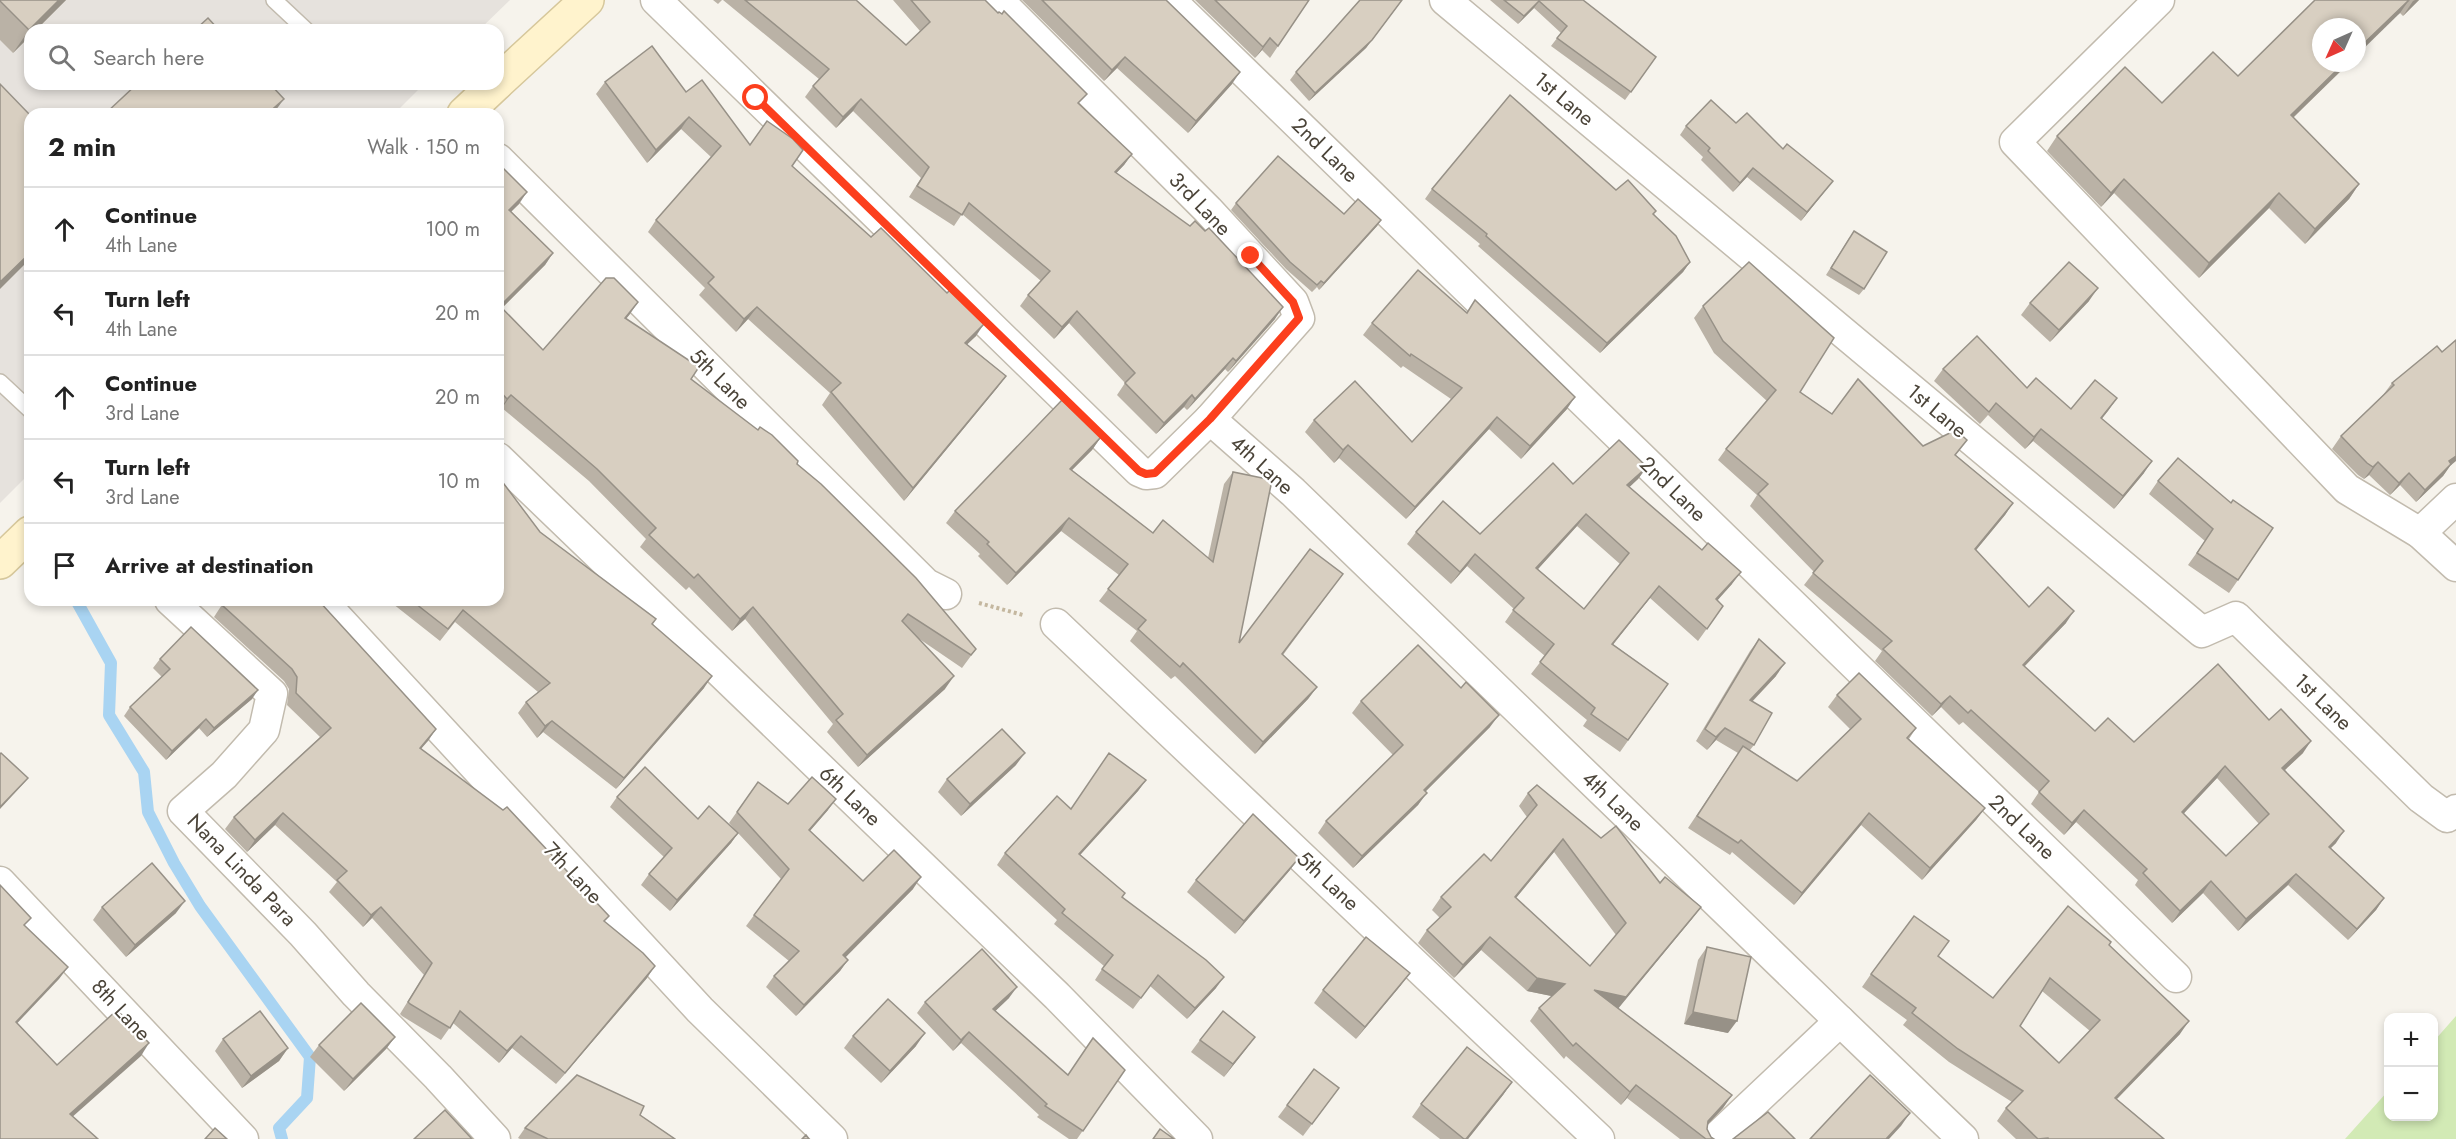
<!DOCTYPE html>
<meta charset="utf-8">
<style>
:root{--surface:#fff;--page:#f2f2f2;--text:#222;--muted:#767676;--line:#e0e0e0}
body{margin:0;font-family:Jost,sans-serif;background:var(--page);color:var(--text)}
.controls{position:absolute;right:18px;bottom:18px;display:grid;overflow:hidden;border-radius:12px;box-shadow:0 3px 9px #0003}
.controls button{width:54px;height:54px;display:grid;place-items:center;padding:0;border:0;border-bottom:2px solid var(--line);background:var(--surface);color:var(--text);font:30px sans-serif}
.compass{position:absolute;left:2312px;top:18px;width:54px;height:54px;border-radius:50%;background:var(--surface);box-shadow:0 3px 9px #0003;rotate:225deg}
.stop{position:absolute;width:18px;height:18px;margin:-14px;border:4px solid #fc3f1d;border-radius:50%;background:#fff}
.stop.end{background:#fc3f1d;border-color:#fff;box-shadow:0 2px 6px #0008}
.list{margin:0;padding:0;list-style:none}
h2{display:flex;justify-content:space-between;align-items:center;height:78px;margin:0;padding:0 24px;font-size:26px}
h2 small{font-size:20px;font-weight:400;color:var(--muted)}
.list li{display:grid;grid-template-columns:39px 1fr auto;gap:18px;align-items:center;box-sizing:border-box;height:84px;padding:0 24px;border-top:2px solid var(--line)}
.list b{display:block;font-size:22px;white-space:nowrap}
.list p{margin:0;font-size:20px;white-space:nowrap;color:var(--muted)}
.list em{font-size:20px;font-style:normal;color:var(--muted)}
.icon{flex:none;width:33px;height:33px;fill:none;stroke:currentColor;stroke-width:2;stroke-linecap:round;stroke-linejoin:round}
.map{position:relative;flex:none;width:2456px;height:1139px;overflow:hidden}
.search{position:absolute;background:var(--surface);box-shadow:0 3px 9px #0003;left:24px;top:24px;width:480px;height:66px;display:flex;align-items:center;gap:15px;box-sizing:border-box;padding:0 21px;border-radius:18px;color:var(--muted);font-size:22px}
.panel{position:absolute;background:var(--surface);box-shadow:0 3px 9px #0003;left:24px;top:108px;width:480px;height:498px;border-radius:18px}
.map>svg:first-child{display:block}
.industrial{fill:#e6e2dd}
.green{fill:#d2eab5}
.lines{fill:none;stroke-linecap:round;stroke-linejoin:round}
.stream{stroke:#a9d4f2;stroke-width:12}
.lane-casing{stroke:#c2bbae;stroke-width:18}
.street-casing{stroke:#c2bbae;stroke-width:33}
.secondary-casing{stroke:#d6c79b;stroke-width:36}
.path{stroke:#c4b79f;stroke-width:4;stroke-dasharray:3 3;stroke-linecap:butt}
.lane{stroke:#fff;stroke-width:15}
.street{stroke:#fff;stroke-width:30}
.secondary{stroke:#fff3cd;stroke-width:33}
.wall{fill:#bab2a6;fill-rule:evenodd}
.shaded-wall{fill:#979187}
.building{fill:#d8cfc1;stroke:#979187;stroke-width:1.5;fill-rule:evenodd}
.route{stroke:#fc3f1d;stroke-width:8}
.labels{text-anchor:middle;dominant-baseline:central;stroke-width:4.5;stroke-linejoin:round;paint-order:stroke}
.street-label{font-size:21px;fill:#4b4439;stroke:#fff}
</style>
<div class="map">
<svg width="2456" height="1139" viewBox="0 0 2456 1139">
<rect width="100%" height="100%" fill="#f6f3ec"/>
<path class="industrial" d="M0 0H510L479 30H30V84H424L394 114H30V473L0 503Z"/>
<path class="green" d="M2456 1016V1139H2345L2388 1091V1116H2434V1041Z"/>
<g class="lines">
<path class="stream" d="M76 600 111 663 109 715 144 772 148 812 174 863 200 906 310 1057 307 1098 279 1128 282 1139"/>
<defs>
<g id="lane">
<path d="M274 0 306 30"/>
<path d="M0 382 30 410"/>
</g>
<g id="street">
<path d="M656 0 1139 471 1146 474 1155 473 1210 419 1293 492 1840 1021"/>
<path d="M998 0 1208 210 1293 302 1299 318 1210 419"/>
<path d="M1170 0 2176 977"/>
<path d="M1445 0 2202 632 2236 617 2421 798 2447 817 2456 810"/>
<path d="M2159 0 2015 142 2347 489 2420 533 2456 566"/>
<path d="M498 159 926 584 946 594"/>
<path d="M498 458 1057 996 1197 1139"/>
<path d="M2420 533 2456 499"/>
<path d="M170 600 272 694 264 730 224 775 183 811 303 934 356 994 438 1077 495 1139"/>
<path d="M321 600 700 1010 832 1139"/>
<path d="M1056 624 1599 1139"/>
<path d="M0 882 243 1139"/>
<path d="M1715 1139 1840 1021 1963 1139"/>
</g>
<g id="secondary">
<path d="M498 82 587 0"/>
<path d="M464 114 496 84"/>
<path d="M0 562 30 533"/>
</g>
</defs>
<use href="#lane" class="lane-casing"/>
<use href="#street" class="street-casing"/>
<use href="#secondary" class="secondary-casing"/>
<path class="path" d="M979 603 1023 615"/>
<use href="#lane" class="lane"/>
<use href="#street" class="street"/>
<use href="#secondary" class="secondary"/>
</g>
<g class="wall">
<path d="M0 0H66L13 53 0 40Z"/>
<path d="M713 0H722L718 4Z"/>
<path d="M723 0H856L906 45 920 31 893 0H985L1080 105 1132 154 1124 165 1116 173 1275 319 1228 372 1225 369 1187 410 1184 407 1156 434 1117 395 1125 383 1069 323 1054 339 1020 306 1028 295 1041 281 962 214 954 226 909 197 921 178 853 111 836 128 805 97 813 86 819 79Z"/>
<path d="M1022 0H1166L1232 84 1188 133 1117 68 1104 81Z"/>
<path d="M1195 0H1309L1270 58 1262 50 1255 58Z"/>
<path d="M1402 0 1366 48 1309 101 1290 80 1296 72Z"/>
<path d="M1490 0H1583L1656 57 1625 100 1551 46 1561 33 1534 8 1518 24Z"/>
<path d="M2315 0H2419L2403 16 2400 13 2321 63H2349L2293 118 2359 184 2349 199 2305 244 2269 208 2199 278 2114 193 2101 207 2047 151 2057 136 2162 103 2238 76Z"/>
<path d="M605 82 686 92 750 145 792 166 976 336 967 344 1006 376 997 388 904 501 822 405 830 393 748 319 736 332 699 295 705 288 648 232 656 220 711 157 681 129 647 163 596 94Z"/>
<path d="M1736 123 1783 149 1833 181 1801 221 1747 177 1733 192 1701 160 1703 157 1680 135 1686 126Z"/>
<path d="M498 163 519 204 511 211 553 253 545 265 502 308 543 350 630 314 626 319 691 379 797 464 976 649 962 668 918 638 945 689 858 767 827 732 833 724 745 619 732 631 689 587 686 590 640 547 646 539 589 481 502 408 499 411 498 410Z"/>
<path d="M1432 189 1616 190 1654 214 1690 262 1683 272 1600 353 1478 246 1480 244 1425 199Z"/>
<path d="M1236 203 1344 214 1381 220 1377 226 1319 290 1317 287 1312 292 1286 269 1231 210Z"/>
<path d="M1849 238 1864 289 1859 295 1826 275Z"/>
<path d="M2089 301 2050 342 2021 315 2030 303Z"/>
<path d="M1703 306 1800 392 1832 414 1923 446 1956 455 2013 503 2005 515 1976 550 2029 607 2066 623 2024 667 2095 731 2134 742 2269 720 2303 753 2285 770 2336 843 2331 848 2384 898 2376 910 2348 940 2288 885 2238 931 2203 893 2172 923 2135 885 2138 880 2076 822 2064 835 2031 804 2039 792 1963 722 1959 725 1941 707 1932 716 1875 661 1882 651 1804 585 1814 572 1750 506 1757 495 1718 460 1726 449 1767 401 1714 353 1694 318ZM2217 778 2259 824 2226 856 2183 814Z"/>
<path d="M1372 323 1567 409 1521 459 1489 429 1406 519 1339 458 1334 463 1305 432 1314 420 1412 442 1451 399 1403 366 1401 368 1363 335Z"/>
<path d="M1943 369 2027 388 2071 409 2117 398 2101 419 2144 473 2114 509 2033 441 2025 449 1988 415 1980 424 1934 381Z"/>
<path d="M2392 383 2450 466 2443 476 2416 502 2400 485 2390 495 2369 475 2364 479 2358 475 2332 449 2341 436 2383 395Z"/>
<path d="M1101 437 1092 450 1072 470 1153 533 1208 558 1224 484 1233 472 1239 643 1334 586 1283 655 1317 687 1308 699 1255 754 1175 676 1171 679 1130 641 1137 631 1099 601 1119 575 1061 531 1007 585 978 556 980 554 946 523 955 511Z"/>
<path d="M1647 467 1638 479 1629 487 1732 584 1717 600 1723 606 1698 641 1650 598 1613 644 1668 684 1620 752 1583 726 1587 720 1531 674 1545 656 1505 622 1514 609 1467 566 1451 584 1407 544 1416 532 1480 534 1573 484ZM1577 526 1620 564 1584 609 1538 569Z"/>
<path d="M2158 481 2231 503 2238 580 2229 593 2188 565 2205 541 2149 494Z"/>
<path d="M540 532 653 624 704 688 616 789 543 732 537 738 518 713 526 702 538 692 455 622 440 641 388 600H498Z"/>
<path d="M225 600 436 729 421 749 605 922 647 978 556 1084 512 1048 499 1063 453 1023 441 1040 402 1016 400 1014 424 975 372 918 363 927 329 892 337 882 275 825 247 852 225 829 234 817 320 737 287 705 289 689 284 681 214 617Z"/>
<path d="M1759 639 1776 676 1752 702 1754 745 1750 750 1797 781 1850 729 1828 707 1837 695 1916 728 1909 739 1985 808 1976 820 1922 880 1861 825 1794 905 1732 852 1730 855 1688 828 1738 753 1716 740 1707 750 1696 741 1750 651Z"/>
<path d="M160 659 252 699 207 737 199 728 166 760 124 716 130 707 162 677 153 668Z"/>
<path d="M1361 701 1490 727 1426 791 1418 805 1353 868 1318 833 1326 821 1393 755 1352 713Z"/>
<path d="M1016 765 961 816 938 792 947 779Z"/>
<path d="M1146 780 1138 791 1080 855 1122 897 1216 988 1187 1019 1150 986 1133 1009 1095 980 1104 966 1054 924 1057 920 997 865 1005 853 1071 809Z"/>
<path d="M758 782 788 804 828 810 810 831 863 881 913 889 845 957 848 960 840 971 796 1016 766 987 774 976 789 961 746 926 781 879 738 833 731 843 670 911 641 885 649 874 664 857 610 807 617 797 735 830 729 823Z"/>
<path d="M1528 793 1601 838 1660 883 1701 907 1691 920 1618 1008 1732 1095 1723 1108 1708 1124 1707 1129 1711 1137 1714 1139H1680L1627 1098 1621 1105 1566 1056 1564 1059 1530 1021 1539 1008 1552 996 1527 991 1481 950 1454 978 1418 943 1427 930 1440 918 1432 910 1441 897 1491 861 1527 817 1519 806ZM1554 852 1616 935 1590 966 1516 898Z"/>
<path d="M1290 870 1235 934 1187 892 1196 880Z"/>
<path d="M102 907 176 913 126 957 93 920Z"/>
<path d="M2109 945 2180 1034 2117 1099 2164 1139H2016L1997 1121 2006 1108 2012 1102 1949 1062 1903 1025 1907 1020 1862 987 1871 974 1938 957 1993 998ZM2042 991 2090 1031 2059 1063 2020 1026Z"/>
<path d="M1707 947 1728 1033 1684 1024 1698 960Z"/>
<path d="M1401 985 1356 1039 1314 1003 1323 990Z"/>
<path d="M1009 998 995 1011 1068 1075 1125 1070 1077 1139H1069L1037 1117 1039 1115 961 1043 953 1051 917 1013 925 1002Z"/>
<path d="M853 1036 916 1046 881 1083 844 1048Z"/>
<path d="M395 1037 386 1049 344 1091 310 1057 319 1045Z"/>
<path d="M223 1039 288 1048 279 1061 242 1088 215 1051Z"/>
<path d="M1200 1040 1246 1049 1224 1077 1191 1052Z"/>
<path d="M1512 1082 1503 1095 1468 1139H1440L1412 1117 1421 1104Z"/>
<path d="M1330 1100 1303 1136 1278 1117 1287 1105Z"/>
<path d="M640 1115 675 1139H520L518 1138 525 1128Z"/>
</g>
<g class="shaded-wall">
<path d="M59 0H66L36 30H30V36L13 53 29 30Z"/>
<path d="M1402 0 1366 48 1309 101 1315 93Z"/>
<path d="M2409 0 2400 13 2357 55V50Z"/>
<path d="M2415 0H2419L2403 16 2413 1Z"/>
<path d="M1539 1 1534 8 1518 24 1524 16Z"/>
<path d="M1270 38 1262 50 1255 58 1263 47Z"/>
<path d="M1125 57 1117 68 1104 81 1112 70Z"/>
<path d="M2344 63H2349L2280 130 2291 115Z"/>
<path d="M1240 72 1232 84 1188 133 1196 121Z"/>
<path d="M284 99 273 114H267Z"/>
<path d="M861 99 853 111 836 128 843 117Z"/>
<path d="M689 117 681 129 647 163 656 150Z"/>
<path d="M1132 154 1124 165 1107 183 1115 172Z"/>
<path d="M1753 168 1747 177 1733 192 1740 183Z"/>
<path d="M2124 179 2114 193 2101 207 2111 193Z"/>
<path d="M1833 181 1826 190 1801 221 1807 212Z"/>
<path d="M2359 184 2349 199 2305 244 2315 229Z"/>
<path d="M527 192 519 204 501 222 509 210Z"/>
<path d="M2279 193 2269 208 2199 278 2209 263Z"/>
<path d="M1381 220 1377 226 1319 290 1324 283Z"/>
<path d="M30 253V259L0 289V282Z"/>
<path d="M553 253 545 265 498 312 500 306Z"/>
<path d="M1690 262 1683 272 1600 353 1607 343Z"/>
<path d="M2098 288 2089 301 2050 342 2059 330Z"/>
<path d="M638 302 630 314 616 330 625 318Z"/>
<path d="M757 307 748 319 736 332 744 319Z"/>
<path d="M1283 307 1275 319 1228 372 1236 361Z"/>
<path d="M1077 311 1069 323 1054 339 1062 327Z"/>
<path d="M984 324 976 336 956 355 965 343Z"/>
<path d="M1233 358 1225 369 1187 410 1195 399Z"/>
<path d="M1006 376 997 388 904 501 913 488Z"/>
<path d="M511 395 502 408 499 411 507 399Z"/>
<path d="M1192 395 1184 407 1156 434 1164 423Z"/>
<path d="M1575 397 1567 409 1521 459 1530 446Z"/>
<path d="M2117 398 2108 411 2092 431 2101 418Z"/>
<path d="M1497 417 1489 429 1406 519 1415 507Z"/>
<path d="M2041 429 2033 441 2025 449 2034 437Z"/>
<path d="M1101 437 1092 450 1061 481 1070 469Z"/>
<path d="M1348 445 1339 458 1334 463 1343 450Z"/>
<path d="M2456 456V461L2450 466 2443 476 2416 502 2425 490 2449 461Z"/>
<path d="M2152 461 2144 473 2114 509 2123 496Z"/>
<path d="M2378 462 2369 475 2364 479 2373 467Z"/>
<path d="M1647 467 1638 479 1619 497 1627 485Z"/>
<path d="M2409 473 2400 485 2390 495 2399 483Z"/>
<path d="M2013 503 2005 515 1967 561 1975 549Z"/>
<path d="M1586 514 1577 526 1528 580 1536 568Z"/>
<path d="M1069 518 1061 531 1007 585 1016 573Z"/>
<path d="M1475 554 1467 566 1451 584 1460 572Z"/>
<path d="M1741 572 1732 584 1708 611 1716 599Z"/>
<path d="M1659 586 1650 598 1604 656 1612 644Z"/>
<path d="M753 607 745 619 732 631 740 619Z"/>
<path d="M2074 611 2066 623 2014 677 2023 665Z"/>
<path d="M1785 663 1776 676 1741 713 1750 700Z"/>
<path d="M712 676 704 688 616 789 624 778Z"/>
<path d="M954 676 945 689 858 767 867 755Z"/>
<path d="M1317 687 1308 699 1255 754 1263 742Z"/>
<path d="M258 690 252 699 207 737 214 728Z"/>
<path d="M1950 696 1941 707 1932 716 1941 704Z"/>
<path d="M1499 715 1490 727 1415 802 1424 790Z"/>
<path d="M206 719 199 728 166 760 172 751Z"/>
<path d="M552 721 543 732 537 738 545 726Z"/>
<path d="M1725 728 1716 740 1707 750 1716 737Z"/>
<path d="M436 729 428 741 411 760 420 748Z"/>
<path d="M2311 741 2303 753 2274 780 2282 768Z"/>
<path d="M1025 753 1016 765 961 816 970 804Z"/>
<path d="M2225 766 2217 778 2174 824 2182 812Z"/>
<path d="M28 778 23 784 0 809V807Z"/>
<path d="M1146 780 1138 791 1071 865 1079 854Z"/>
<path d="M1427 793 1418 805 1353 868 1362 856Z"/>
<path d="M836 799 828 810 801 841 809 830Z"/>
<path d="M1985 808 1976 820 1922 880 1930 868Z"/>
<path d="M2084 810 2076 822 2064 835 2072 823Z"/>
<path d="M283 813 275 825 247 852 255 840Z"/>
<path d="M1869 813 1861 825 1794 905 1802 893Z"/>
<path d="M2344 831 2336 843 2320 858 2329 847Z"/>
<path d="M738 833 731 843 670 911 677 900Z"/>
<path d="M1563 839 1554 852 1506 910 1515 897Z"/>
<path d="M1299 858 1290 870 1235 934 1244 921Z"/>
<path d="M2296 874 2288 885 2238 931 2246 919Z"/>
<path d="M921 877 913 889 836 967 843 955Z"/>
<path d="M2211 881 2203 893 2172 923 2180 911Z"/>
<path d="M2384 898 2376 910 2348 940 2357 929Z"/>
<path d="M185 901 176 913 126 957 135 945Z"/>
<path d="M381 907 372 918 363 927 371 915Z"/>
<path d="M1701 907 1691 920 1617 1010 1594 990Z"/>
<path d="M1490 937 1481 950 1454 978 1463 965Z"/>
<path d="M848 960 840 971 796 1016 804 1005Z"/>
<path d="M655 966 647 978 556 1084 565 1073Z"/>
<path d="M68 967 59 979 7 1034 16 1022Z"/>
<path d="M1410 973 1401 985 1356 1039 1365 1027Z"/>
<path d="M1224 977 1216 988 1187 1019 1195 1008Z"/>
<path d="M1537 978 1565 984 1556 997 1527 991Z"/>
<path d="M1017 987 1009 998 985 1021 993 1009Z"/>
<path d="M1693 1012 1737 1021 1728 1033 1684 1024Z"/>
<path d="M2189 1021 2180 1034 2106 1110 2115 1098Z"/>
<path d="M969 1032 961 1043 953 1051 961 1040Z"/>
<path d="M925 1033 916 1046 881 1083 890 1071Z"/>
<path d="M521 1036 512 1048 499 1063 507 1051Z"/>
<path d="M395 1037 386 1049 344 1091 353 1079Z"/>
<path d="M1255 1037 1246 1049 1224 1077 1233 1064Z"/>
<path d="M149 1043 141 1056 61 1127 70 1114Z"/>
<path d="M288 1048 279 1061 242 1088 251 1076Z"/>
<path d="M1512 1082 1503 1095 1468 1139H1466Z"/>
<path d="M1636 1085 1627 1098 1621 1105 1630 1092Z"/>
<path d="M1732 1095 1723 1108 1699 1134 1708 1121Z"/>
<path d="M1910 1113 1901 1126 1889 1139H1886Z"/>
</g>
<g class="building">
<path d="M0 0H59L29 30 0 1Z"/>
<path d="M745 0H856L906 45 930 22 911 0H985L998 13 999 12 1002 14 1004 11 1087 94 1078 103 1132 154 1115 172 1190 226 1195 221 1205 231 1209 228 1283 307 1236 361 1233 358 1195 399 1192 395 1164 423 1125 383 1135 373 1077 311 1062 327 1028 295 1050 271 969 203 962 215 917 186 929 167 861 99 843 117 813 86 829 69Z"/>
<path d="M1042 0H1166L1240 72 1196 121 1125 57 1112 70Z"/>
<path d="M1215 0H1309L1278 46 1270 38 1263 47Z"/>
<path d="M1360 0H1402L1372 40 1315 93 1296 72Z"/>
<path d="M1504 0H1583L1656 57 1631 92 1557 38 1567 26 1539 1 1524 16Z"/>
<path d="M2315 0H2409L2357 50V27H2321V63H2344L2291 115 2359 184 2315 229 2279 193 2209 263 2124 179 2111 193 2057 136 2125 67 2162 103 2213 52 2238 76Z"/>
<path d="M208 18 219 30H195Z"/>
<path d="M652 46 686 92 702 80 750 145 767 121 793 139 803 150 792 166 871 237 881 228 947 293 950 290 984 324 965 343 1006 376 913 488 831 392 841 383 757 307 744 319 708 283 714 277 656 220 721 146 689 117 656 150 605 82Z"/>
<path d="M0 84 30 115V253L0 282Z"/>
<path d="M137 84H270L284 99 267 114H107L106 113Z"/>
<path d="M1510 95 1616 190 1628 180 1656 211 1653 214 1676 236 1690 262 1607 343 1486 236 1487 234 1432 189Z"/>
<path d="M1711 100 1736 123 1747 113 1783 149 1787 144 1833 181 1807 212 1753 168 1740 183 1708 151 1710 148 1686 126Z"/>
<path d="M1278 156 1344 214 1358 199 1381 220 1324 283 1321 281 1317 285 1290 262 1236 203Z"/>
<path d="M498 163 527 192 509 210 553 253 500 306 543 350 606 278H614L638 302 625 318 699 367 691 379 758 430 760 427 772 435 798 461 797 464 821 484 916 578 976 649 971 655 908 614 902 621 954 676 867 755 836 720 843 714 753 607 740 619 698 574 694 578 649 535 656 528 597 469 511 395 507 399 498 389Z"/>
<path d="M1854 231 1887 252 1864 289 1831 268Z"/>
<path d="M1749 262 1834 338 1800 392 1832 414 1858 379 1923 446 1956 430 1967 440 1955 455 2013 503 1975 549 2029 607 2048 587 2074 611 2023 665 2095 731 2108 718 2134 742 2218 664 2269 720 2281 709 2311 741 2282 768 2344 831 2329 847 2384 898 2357 929 2296 874 2246 919 2211 881 2180 911 2143 873 2147 869 2084 810 2072 823 2039 792 2049 781 1971 710 1968 713 1950 696 1941 704 1883 649 1892 641 1813 573 1823 561 1758 494 1768 484 1726 449 1776 390 1723 341 1703 306ZM2225 766 2269 814 2226 856 2182 812Z"/>
<path d="M2069 262 2098 288 2059 330 2030 303Z"/>
<path d="M1418 270 1467 313 1475 300 1575 397 1530 446 1497 417 1415 507 1348 445 1343 450 1314 420 1355 381 1412 442 1462 388 1411 354 1410 356 1372 323Z"/>
<path d="M1977 336 2027 388 2036 378 2071 409 2095 380 2117 398 2101 418 2152 461 2123 496 2041 429 2034 437 1996 403 1989 412 1943 369Z"/>
<path d="M2456 340V456L2449 461 2451 464 2425 490 2409 473 2399 483 2378 462 2373 467 2367 463 2341 436 2394 385 2392 383 2437 346 2442 352Z"/>
<path d="M1062 400 1101 437 1070 469 1153 533 1163 520 1213 562 1233 472 1272 480 1239 643 1310 549 1343 574 1282 654 1317 687 1263 742 1183 663 1180 667 1138 629 1146 620 1108 589 1128 564 1069 518 1016 573 987 544 989 542 955 511Z"/>
<path d="M1619 440 1647 467 1627 485 1702 550 1708 543 1741 572 1716 599 1723 606 1707 629 1659 586 1612 644 1668 684 1628 740 1591 714 1595 708 1540 662 1554 644 1513 610 1524 598 1475 554 1460 572 1416 532 1443 501 1480 534 1553 463 1573 484ZM1586 514 1629 553 1584 609 1536 568Z"/>
<path d="M2178 458 2231 503 2233 500 2273 528 2238 580 2197 553 2213 529 2158 481Z"/>
<path d="M498 476 540 532 656 619 652 624 712 676 624 778 552 721 545 726 526 702 550 683 463 610 448 629 411 600H498Z"/>
<path d="M225 600H318L436 729 420 748 503 810 507 807 609 916 604 921 643 953 655 966 565 1073 521 1036 507 1051 460 1011 450 1028 410 1004 408 1002 432 963 381 907 371 915 337 880 347 871 283 813 255 840 234 817 331 728 296 693 297 677 292 669 222 605Z"/>
<path d="M191 627 258 690 214 728 206 719 172 751 130 707 170 669 160 659Z"/>
<path d="M1759 639 1785 663 1750 700 1772 713 1754 745 1725 728 1716 737 1705 729Z"/>
<path d="M1418 645 1461 688 1466 682 1499 715 1424 790 1427 793 1362 856 1326 821 1403 745 1361 701Z"/>
<path d="M1859 673 1916 728 1907 738 1985 808 1930 868 1869 813 1802 893 1741 840 1738 843 1697 816 1743 746 1797 781 1861 719 1837 695Z"/>
<path d="M1002 729 1025 753 970 804 947 779Z"/>
<path d="M1 753 28 778 0 807V754Z"/>
<path d="M1109 753 1146 780 1079 854 1125 893 1122 897 1206 960 1224 977 1195 1008 1158 975 1141 998 1102 969 1113 955 1062 913 1065 909 1005 853 1057 796 1071 809Z"/>
<path d="M645 767 698 819 709 806 738 833 677 900 649 874 672 848 617 797Z"/>
<path d="M812 777 836 799 809 830 863 881 894 850 921 877 843 955 848 960 804 1005 774 976 799 951 754 915 789 869 737 812 758 782 788 804Z"/>
<path d="M1537 785 1601 838 1616 826 1660 883 1665 877 1701 907 1626 997 1594 990 1732 1095 1708 1121 1707 1129 1711 1137 1714 1139H1706L1636 1085 1630 1092 1576 1043 1573 1046 1539 1008 1565 984 1537 978 1490 937 1463 965 1427 930 1451 907 1441 897 1484 854 1491 861 1537 805 1528 793ZM1563 839 1626 923 1590 966 1515 897Z"/>
<path d="M1253 814 1299 858 1244 921 1196 880Z"/>
<path d="M152 863 185 901 135 945 102 907Z"/>
<path d="M0 885 31 918 24 925 68 967 16 1022 57 1065 117 1010 149 1043 70 1114 98 1139H0Z"/>
<path d="M2068 906 2111 942 2109 945 2189 1021 2115 1098 2164 1139H2049L2048 1138 2038 1139 2006 1108 2023 1091 1958 1049 1912 1013 1916 1008 1871 974 1914 916 1949 941 1938 956 1993 998ZM2050 978 2100 1020 2059 1063 2020 1026Z"/>
<path d="M1366 937 1410 973 1365 1027 1323 990Z"/>
<path d="M1707 947 1751 957 1737 1021 1693 1012Z"/>
<path d="M982 949 1017 987 993 1009 1068 1075 1093 1038 1125 1070 1083 1131 1045 1106 1047 1104 969 1032 961 1040 925 1002Z"/>
<path d="M888 999 925 1033 890 1071 853 1036Z"/>
<path d="M361 1003 395 1037 353 1079 319 1045Z"/>
<path d="M260 1011 288 1048 251 1076 223 1039Z"/>
<path d="M1223 1011 1255 1037 1233 1064 1200 1040Z"/>
<path d="M1467 1047 1512 1082 1466 1139H1464L1421 1104Z"/>
<path d="M1314 1069 1339 1088 1312 1124 1287 1105Z"/>
<path d="M577 1075 644 1106 640 1115 675 1139H548L525 1128Z"/>
<path d="M1870 1075 1910 1113 1886 1139H1810Z"/>
<path d="M445 1110 472 1139H414Z"/>
<path d="M1768 1112 1795 1139H1733Z"/>
<path d="M215 1128 227 1139H205Z"/>
<path d="M1160 1129 1174 1139H1153Z"/>
<path d="M806 1135 809 1139H802Z"/>
</g>
<g class="lines">
<path class="route" d="M756 98 1139 471 1146 474 1155 473 1210 419 1299 318 1293 302 1251 256"/>
</g>
<g class="labels">
<g class="street-label">
<text transform="translate(1564 99) rotate(40)">1st Lane</text>
<text transform="translate(1325 150) rotate(44)">2nd Lane</text>
<text transform="translate(1200 204) rotate(46)">3rd Lane</text>
<text transform="translate(720 379) rotate(45)">5th Lane</text>
<text transform="translate(1937 411) rotate(40)">1st Lane</text>
<text transform="translate(1262 465) rotate(42)">4th Lane</text>
<text transform="translate(1673 489) rotate(44)">2nd Lane</text>
<text transform="translate(2323 702) rotate(44)">1st Lane</text>
<text transform="translate(850 796) rotate(44)">6th Lane</text>
<text transform="translate(1613 801) rotate(44)">4th Lane</text>
<text transform="translate(2022 827) rotate(44)">2nd Lane</text>
<text transform="translate(242 870) rotate(46)">Nana Linda Para</text>
<text transform="translate(573 873) rotate(47)">7th Lane</text>
<text transform="translate(1328 881) rotate(43)">5th Lane</text>
<text transform="translate(121 1010) rotate(47)">8th Lane</text>
</g>
</g>
</svg>
<div class="controls">
<button>+</button>
<button>−</button>
</div>
<svg class="compass" viewBox="-18 -18 36 36"><path d="M0-13l5 13h-10z" fill="#e53935"/><path d="M0 13l5-13h-10z" fill="#767676"/></svg>
<div class="stop" style="left:756px;top:98px"></div>
<div class="stop end" style="left:1251px;top:256px"></div>
<div class="search"><svg class="icon" aria-label="search" viewBox="0 0 24 24"><circle cx="10" cy="10" r="6"/><path d="M15 15l6 6"/></svg>Search here</div>
<section class="panel">
<h2>2 min<small>Walk · 150 m</small></h2>
<ul class="list">
<li><svg class="icon" aria-label="ahead" viewBox="0 0 24 24"><path d="M12 20V5M6 11l6-6 6 6"/></svg><div><b>Continue</b><p>4th Lane</p></div><em>100 m</em></li>
<li><svg class="icon" aria-label="left" viewBox="0 0 24 24"><path d="M17 20v-9H6M10 6l-5 5 5 5"/></svg><div><b>Turn left</b><p>4th Lane</p></div><em>20 m</em></li>
<li><svg class="icon" aria-label="ahead" viewBox="0 0 24 24"><path d="M12 20V5M6 11l6-6 6 6"/></svg><div><b>Continue</b><p>3rd Lane</p></div><em>20 m</em></li>
<li><svg class="icon" aria-label="left" viewBox="0 0 24 24"><path d="M17 20v-9H6M10 6l-5 5 5 5"/></svg><div><b>Turn left</b><p>3rd Lane</p></div><em>10 m</em></li>
<li><svg class="icon" aria-label="arrive" viewBox="0 0 24 24"><path d="M6 21V4h12l-3 4 3 4H6"/></svg><div><b>Arrive at destination</b></div></li>
</ul>
</section>
</div>
